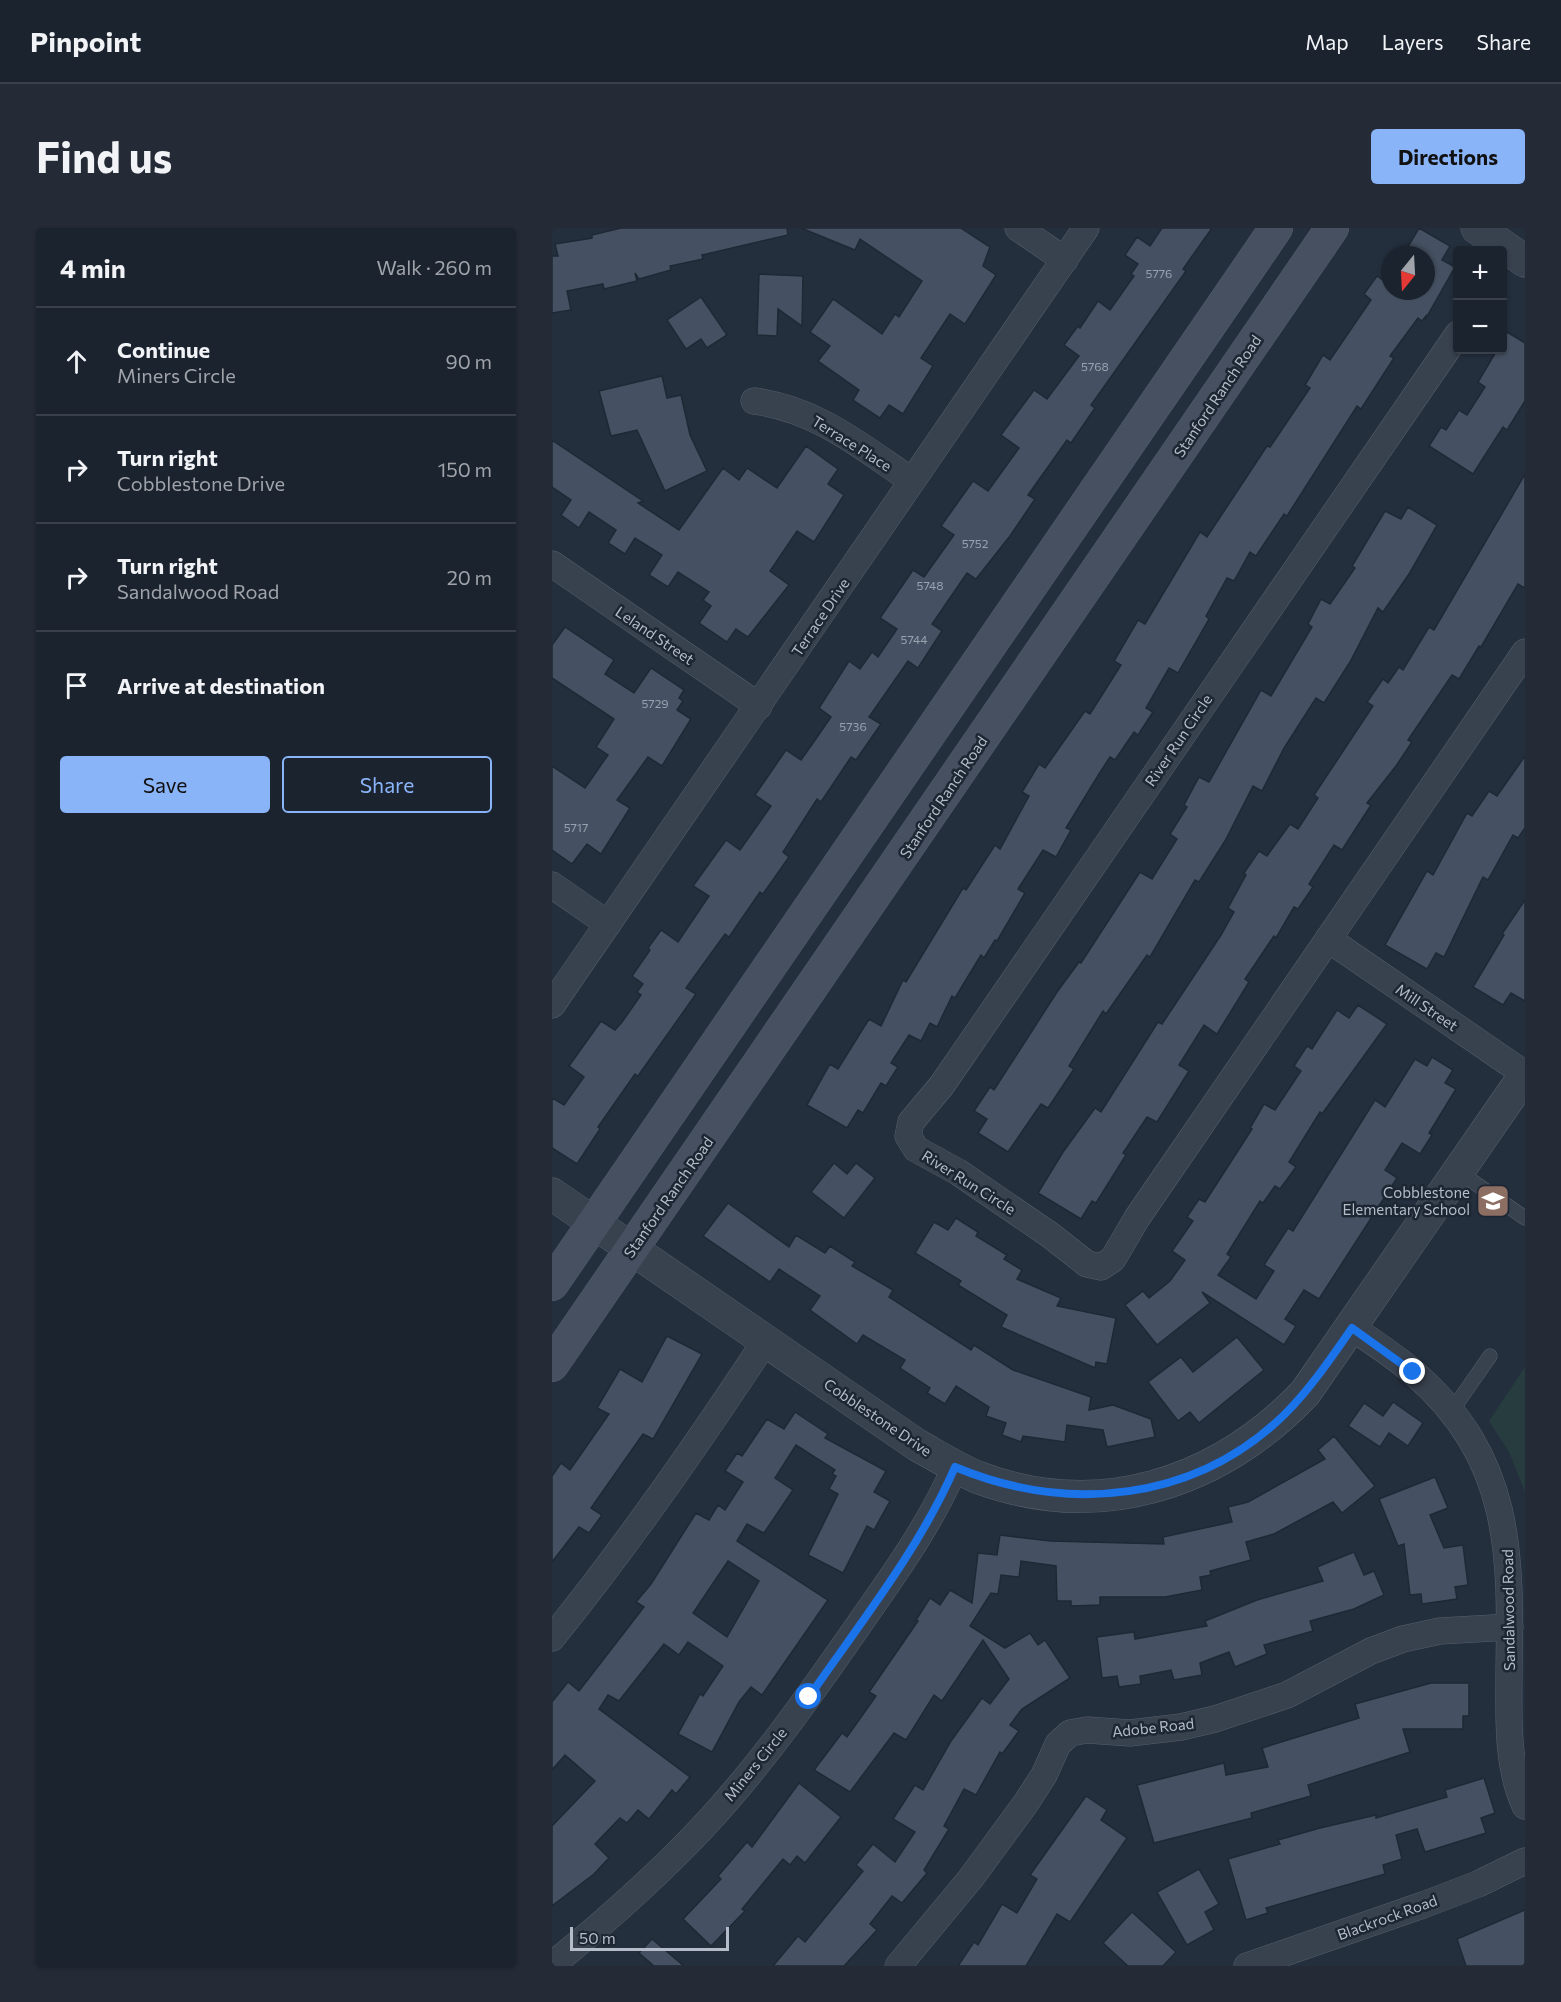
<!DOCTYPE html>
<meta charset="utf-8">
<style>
:root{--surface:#1b232e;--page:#242b36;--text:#f1f3f6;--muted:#a0a4aa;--line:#39404a;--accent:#8ab4f8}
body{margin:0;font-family:Commissioner,sans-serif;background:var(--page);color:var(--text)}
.controls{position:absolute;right:18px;top:18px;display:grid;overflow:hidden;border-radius:6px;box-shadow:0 2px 4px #0004}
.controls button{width:54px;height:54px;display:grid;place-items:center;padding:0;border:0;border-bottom:2px solid var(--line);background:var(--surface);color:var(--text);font:30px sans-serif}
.compass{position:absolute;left:829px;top:18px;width:54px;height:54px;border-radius:50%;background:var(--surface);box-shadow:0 2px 4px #0004;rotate:198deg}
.scale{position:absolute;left:18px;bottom:15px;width:159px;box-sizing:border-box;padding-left:6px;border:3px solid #b4bcc9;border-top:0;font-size:16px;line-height:21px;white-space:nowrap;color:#b4bcc9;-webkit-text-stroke:4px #1d2633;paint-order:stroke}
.stop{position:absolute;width:18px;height:18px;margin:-14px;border:4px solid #1a73e8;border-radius:50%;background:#fff}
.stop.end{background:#1a73e8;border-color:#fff;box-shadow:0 2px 6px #0008}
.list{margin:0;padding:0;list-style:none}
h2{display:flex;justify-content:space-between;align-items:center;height:78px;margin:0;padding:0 24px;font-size:26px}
h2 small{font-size:20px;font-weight:400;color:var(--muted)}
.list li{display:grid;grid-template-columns:39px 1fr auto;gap:18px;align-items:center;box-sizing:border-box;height:108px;padding:0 24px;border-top:2px solid var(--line)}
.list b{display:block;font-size:22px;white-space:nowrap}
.list p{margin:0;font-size:20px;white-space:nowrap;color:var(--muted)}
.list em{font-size:20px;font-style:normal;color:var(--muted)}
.actions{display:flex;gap:12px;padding:18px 24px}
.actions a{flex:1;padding:14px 0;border:2px solid var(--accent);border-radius:6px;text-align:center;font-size:21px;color:var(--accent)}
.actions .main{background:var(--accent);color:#111}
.icon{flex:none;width:33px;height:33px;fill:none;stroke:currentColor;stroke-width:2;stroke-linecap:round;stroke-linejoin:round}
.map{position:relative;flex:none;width:973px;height:1738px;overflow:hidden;border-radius:6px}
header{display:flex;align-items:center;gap:36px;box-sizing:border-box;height:84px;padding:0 30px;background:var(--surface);border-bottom:2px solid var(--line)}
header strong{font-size:28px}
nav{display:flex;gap:33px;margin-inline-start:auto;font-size:21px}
.intro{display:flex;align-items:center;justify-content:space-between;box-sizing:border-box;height:144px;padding:0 36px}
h1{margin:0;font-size:42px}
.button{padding:15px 27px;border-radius:6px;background:var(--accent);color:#111;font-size:21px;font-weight:700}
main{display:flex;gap:36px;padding:0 36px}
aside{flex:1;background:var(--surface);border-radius:6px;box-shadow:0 2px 4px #0004}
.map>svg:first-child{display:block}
.green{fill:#263c3f}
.building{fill:#455162;stroke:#1f2835;stroke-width:1.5;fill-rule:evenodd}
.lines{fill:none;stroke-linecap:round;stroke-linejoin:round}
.service-casing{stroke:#565f6c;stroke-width:15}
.minor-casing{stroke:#565f6c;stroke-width:27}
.tertiary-casing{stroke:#565f6c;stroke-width:33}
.secondary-casing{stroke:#565f6c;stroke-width:34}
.service{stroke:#38414e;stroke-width:14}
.minor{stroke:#38414e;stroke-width:26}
.tertiary{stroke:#38414e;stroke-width:32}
.secondary{stroke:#465061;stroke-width:33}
.route{stroke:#1a73e8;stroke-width:8}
.labels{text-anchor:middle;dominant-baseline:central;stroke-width:5;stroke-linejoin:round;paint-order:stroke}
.number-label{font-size:12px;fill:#98a1af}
.street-label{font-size:15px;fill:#b4bcc9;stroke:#1d2633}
.poi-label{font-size:15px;fill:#b4bcc9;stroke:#1d2633;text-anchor:end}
</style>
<header>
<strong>Pinpoint</strong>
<nav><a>Map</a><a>Layers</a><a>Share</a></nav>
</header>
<div class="intro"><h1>Find us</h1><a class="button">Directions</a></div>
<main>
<aside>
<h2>4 min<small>Walk · 260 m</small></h2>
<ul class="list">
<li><svg class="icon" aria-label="ahead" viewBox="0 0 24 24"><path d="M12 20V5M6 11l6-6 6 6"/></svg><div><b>Continue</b><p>Miners Circle</p></div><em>90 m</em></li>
<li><svg class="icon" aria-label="right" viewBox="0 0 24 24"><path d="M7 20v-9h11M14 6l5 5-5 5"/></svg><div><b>Turn right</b><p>Cobblestone Drive</p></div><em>150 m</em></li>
<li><svg class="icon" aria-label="right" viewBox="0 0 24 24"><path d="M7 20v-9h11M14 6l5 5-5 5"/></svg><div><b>Turn right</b><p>Sandalwood Road</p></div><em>20 m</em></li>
<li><svg class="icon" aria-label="arrive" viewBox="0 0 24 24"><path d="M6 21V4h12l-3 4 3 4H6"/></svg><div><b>Arrive at destination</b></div></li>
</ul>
<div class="actions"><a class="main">Save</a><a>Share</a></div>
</aside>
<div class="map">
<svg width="973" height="1738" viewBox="0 0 973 1738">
<rect width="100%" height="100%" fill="#242f3e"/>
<path class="green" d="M973 1139V1264L957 1224 937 1193Z"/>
<g class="building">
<path d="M69 0H235L236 7 150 27 151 31 118 38 119 42 87 51 83 45 85 53 52 61 51 56 15 63 19 82 0 85V28H6L3 16 40 10V7Z"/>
<path d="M249 0H409L438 19 431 38 444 47 413 96 398 86 369 130 381 138 351 186 337 177 328 190 301 172 307 162 266 133 278 118 258 104 281 71 330 106 343 86 347 89 370 53 308 11 303 22Z"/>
<path d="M610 0H660L631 41 634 43 539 177 543 180 519 215 515 212 476 267 483 271 458 308 424 351 415 345 380 396 390 403 366 440 356 433 317 489 329 496 304 532 299 529 269 574 265 571 231 624 237 629 211 666 208 664 177 709 173 706 134 760 144 766 86 848 83 846 46 899 48 901 25 936 0 920V870L12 877 32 849 17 838 49 793 63 802 70 794 89 767 85 764 91 756 80 748 98 722 96 720 109 702 126 714 157 668 141 658 174 612 188 622 219 578 203 567 234 522 249 532 261 515 279 489 267 480 297 433 308 441 320 424 326 429 345 401 328 390 361 342 372 349 402 307 389 298 421 253 436 263 467 220 449 207 482 162 495 171 527 128 512 117 526 98 528 100 546 73 558 82 582 48 579 46 586 36 573 27 585 9 598 18Z"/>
<path d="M867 0 898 18 890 32 903 39 874 90V88L870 93 866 90 838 128 842 130 809 181 805 178 735 288 732 286 704 328 698 324 682 353 675 350 654 388 657 391 626 445 617 440 594 480 601 484 586 507 582 504 563 532 558 529 547 546 514 600 519 602 504 629 491 622 466 661 473 665 445 713 443 712 432 730 429 727 403 770 400 768 385 799 378 795 369 813 357 807 339 835 346 839 334 858 329 855 311 885 306 882 295 900 255 877 278 836 286 841 317 791 329 798 351 752 354 754 411 660 414 662 443 617 448 621 477 568 470 564 487 536 493 540 533 483 538 486 569 437 562 433 586 392 593 396 648 304 655 309 715 218 718 219 758 160 753 157 771 127 778 132 819 72 812 66 825 48 832 53 838 44V63H874V27H851Z"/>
<path d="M207 46 251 48 250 98 226 81 225 108 205 107Z"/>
<path d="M149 69 175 107 155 120 149 111 134 121 115 92Z"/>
<path d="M955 104 973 115V173L955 202 951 199 921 246 877 218 889 199 894 202 907 182 915 187 933 159 926 154 945 122H951V112Z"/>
<path d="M110 148 115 170 129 167 138 207 155 243 113 263 85 202 59 208 47 163Z"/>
<path d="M0 212 91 273 86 275 127 302 171 240 187 252 195 240 225 260 254 218 286 241 276 256 292 267 262 314 245 303 218 343 237 357 196 409 184 401 175 414 147 395 159 378 151 372 157 364 126 344 116 359 97 347 110 327 83 310 73 326 56 315 64 302 37 284 27 300 9 287 19 272 0 259Z"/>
<path d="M973 246V360L966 356 929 419 927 418 907 451 900 447 856 512 860 514 844 538 815 575 819 577 790 622 782 617 757 656 761 659 746 681 742 679 724 710 722 708 693 751 697 754 665 806 652 797 627 837 637 843 605 894 595 889 571 925 574 927 544 975 540 973 529 991 486 965 511 924 543 880 549 884 606 794 610 796 669 707 682 684 676 680 694 647 692 645 707 623 715 628 738 596 746 601 766 570 762 567 821 478 815 474 831 451 836 455 847 439 851 442 877 399 882 402Z"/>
<path d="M856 279 885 297 857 346 831 384 826 380 798 434 772 475 764 470 732 520 710 563 701 558 673 613 647 654 643 652 598 729 595 727 554 786 551 783 517 838 522 841 496 880 489 876 456 924 426 905 435 891 422 883 438 859 442 862 505 764 527 734 529 735 588 644 600 651 625 611 618 606 635 579 632 577 647 549 657 554 709 462 719 468 760 399 756 396 769 371 778 376 803 340 800 338 833 283 849 291Z"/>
<path d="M13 399 62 432 53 446 82 465 99 440 132 462 127 470 131 473 125 482 139 491 110 538 96 529 65 572 78 580 49 626 35 616 20 636 0 622V538L33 560 56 527 44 519 62 491 0 450V417Z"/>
<path d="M973 528V600L966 610 961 607 936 652 931 649 892 729 884 725 875 741 833 717 875 643 881 647 915 585 920 588 937 563 945 568Z"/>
<path d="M973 672V773L959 765 951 777 921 759 952 707 950 706Z"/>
<path d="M806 777 835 796 770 886 768 884 737 934 744 939 728 961 723 958 711 975 708 973 675 1026 679 1029 666 1047 704 1071 722 1043 712 1037 736 1000 741 1003 823 872 833 879 863 831 875 838 880 829 901 842 893 855 904 861 877 905 880 907 868 926 850 915 833 942 845 950 767 1071 752 1062 733 1091 744 1098 732 1117 650 1064 658 1075 605 1117 573 1077 591 1063 597 1070 618 1053 633 1032 620 1023 641 993 635 989 647 971 653 974 700 901 698 900 712 876 723 882 749 843 742 838 755 818 760 821 785 782 797 790Z"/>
<path d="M282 935 295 946 304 935 323 950 292 990 259 964Z"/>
<path d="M176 975 237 1019 244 1007 273 1025 278 1018 303 1034 300 1038 341 1062 337 1069 385 1100 419 1122 422 1117 461 1142 539 1169 537 1182 561 1177 599 1191 603 1209 555 1219 551 1202 515 1197 513 1214 471 1208 469 1214 450 1207 454 1195 434 1188 437 1179 404 1158 393 1176 375 1165 378 1160 348 1140 353 1132 311 1107 305 1116 258 1082 268 1068 227 1041 218 1054 151 1008Z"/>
<path d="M404 990 426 1004 424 1008 455 1027 452 1031 470 1042 465 1051 509 1070 505 1078 564 1090 555 1136 544 1134 543 1140 449 1099 455 1087 406 1057 409 1053 363 1025 382 994 396 1002Z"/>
<path d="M115 1108 150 1126 101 1211 91 1206 39 1280 50 1287 37 1305 27 1299 0 1334V1248L9 1235 18 1242 57 1186 45 1180 68 1141 90 1154Z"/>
<path d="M685 1109 712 1142 647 1195 638 1184 626 1193 596 1154 629 1129 641 1144Z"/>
<path d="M841 1174 871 1195 856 1218 837 1205 828 1219 796 1198 812 1175 831 1188Z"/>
<path d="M243 1184 276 1206 273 1210 334 1243 322 1264 338 1273 322 1302 315 1298 291 1345 256 1327 286 1266 277 1261 284 1248 280 1246 283 1242 244 1217 223 1250 241 1262 212 1305 195 1296 185 1313 276 1372 210 1467 199 1459 187 1474 160 1524 126 1506 148 1466 151 1468 171 1438 136 1414 127 1427 112 1416 67 1473 56 1467 47 1481 138 1549 124 1566 120 1562 97 1591 86 1582 75 1595 68 1590 43 1616 57 1630 42 1646 0 1678V1598L43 1553 13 1527 0 1542V1474L16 1454 27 1463 92 1379 84 1374 99 1356 144 1285 157 1292 166 1277 173 1282 191 1254 173 1243 185 1225 190 1228 215 1191 232 1201ZM176 1333 207 1353 175 1409 141 1385Z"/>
<path d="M782 1208 823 1258 790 1285 781 1274 722 1306 694 1314 699 1332 658 1343 659 1347 648 1349 650 1362 613 1369H548V1377L519 1378V1373H505L504 1338 469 1333 467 1349 449 1347 446 1366 439 1365 418 1398 453 1420 478 1405 486 1417 493 1412 518 1450 470 1481 458 1497 467 1503 450 1526 448 1524 424 1567 412 1561 392 1598 397 1601 372 1642 375 1645 350 1675 340 1668 318 1696 325 1702 292 1738H221L246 1708 253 1714 311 1643 304 1637 321 1616 343 1634 363 1604 341 1591 363 1557 371 1562 399 1513 430 1470 438 1476 457 1451 431 1412 390 1473 382 1467 354 1512 342 1505 298 1564 262 1542 290 1505 295 1509 324 1468 317 1464 366 1393 364 1392 378 1370 388 1377 398 1362 420 1375 426 1325 445 1327 448 1307 498 1313 612 1316 611 1309 680 1294 676 1279 696 1274 773 1231 766 1222Z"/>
<path d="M883 1249 896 1280 878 1287 892 1320 911 1317 916 1357 903 1359 905 1371 870 1376 869 1366 858 1367 852 1316 846 1318 827 1271Z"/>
<path d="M802 1324 812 1347 822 1343 832 1367 802 1381 758 1393 761 1403 712 1417 715 1426 683 1439 677 1424 648 1435 650 1447 622 1452 619 1442 588 1448 589 1456 567 1459 565 1448 550 1450 545 1409 582 1404 583 1411 655 1398 653 1393 705 1372 771 1353 765 1339Z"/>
<path d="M879 1455H917V1488H911V1501H851L858 1524 756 1557 759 1568 699 1585 700 1590 602 1615 585 1557 672 1535 674 1547 716 1539 710 1520 807 1490 803 1476Z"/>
<path d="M932 1550 943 1585 929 1590 934 1605 873 1624 865 1601 844 1607 850 1631 831 1637 833 1646 714 1680 716 1685 694 1692 676 1631 728 1616 726 1612 768 1600 824 1587V1590L895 1569 893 1562Z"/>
<path d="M247 1555 289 1589 253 1635 245 1628 238 1637 231 1631 190 1681 193 1683 159 1718 131 1691 169 1651 166 1648 195 1614 200 1619Z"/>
<path d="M534 1568 555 1582 549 1592 575 1610 518 1694 505 1686 474 1738H406L422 1714 426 1717 450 1676 465 1685 485 1651 478 1647Z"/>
<path d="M647 1641 667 1676 653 1684 662 1702 635 1717 605 1664Z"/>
<path d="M973 1682V1738H914L905 1711Z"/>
<path d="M580 1684 624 1724 611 1738H576L551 1715Z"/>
<path d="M100 1711 132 1738H102L87 1725Z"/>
</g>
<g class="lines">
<defs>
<g id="service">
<path d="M907 944 973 990"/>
<path d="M899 1184 938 1128"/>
</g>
<g id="minor">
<path d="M466 0 513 32"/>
<path d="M906 106 390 857 359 894 356 908 364 921 406 944 498 1007 535 1036 549 1039 561 1031 585 990 973 424"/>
<path d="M202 173C265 181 310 219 360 253"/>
<path d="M0 336 207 478"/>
<path d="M0 657 56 696"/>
<path d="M776 711 973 846"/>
<path d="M0 777 534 0"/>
<path d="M800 1100C821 1114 843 1128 862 1145 960 1230 959 1324 957 1443 957 1488 954 1536 973 1578"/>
<path d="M0 1410C77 1315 147 1214 214 1112"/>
<path d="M0 1737C53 1694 104 1649 151 1599 209 1537 258 1467 306 1398 342 1346 378 1297 403 1239"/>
<path d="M346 1738 419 1650 474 1575 492 1547 506 1516 518 1505 535 1502 578 1505 629 1499 663 1491 735 1467 819 1423 851 1411 888 1403 958 1399"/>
<path d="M695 1738 871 1677 926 1656 973 1633"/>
</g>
<g id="tertiary">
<path d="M925 0 973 33"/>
<path d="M0 966 365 1217C385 1228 404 1240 425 1249 547 1295 666 1256 753 1165L973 847"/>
</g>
<g id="secondary">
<path d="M0 1056 724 0"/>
<path d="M0 1137 780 0"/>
</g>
</defs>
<use href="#service" class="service-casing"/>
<use href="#minor" class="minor-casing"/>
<use href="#tertiary" class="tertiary-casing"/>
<use href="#secondary" class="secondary-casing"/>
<use href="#service" class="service"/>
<use href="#minor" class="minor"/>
<use href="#tertiary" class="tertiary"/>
<use href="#secondary" class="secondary"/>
</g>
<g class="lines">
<path class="route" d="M257 1469C308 1395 367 1322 403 1239 516 1286 643 1274 733 1186 759 1160 779 1130 800 1100L861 1144"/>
</g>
<defs>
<symbol id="school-square" viewBox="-11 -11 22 22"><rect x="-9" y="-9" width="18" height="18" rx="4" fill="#8d6e63" stroke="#1d2633"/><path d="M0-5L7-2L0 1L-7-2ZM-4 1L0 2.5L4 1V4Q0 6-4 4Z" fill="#fff"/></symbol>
</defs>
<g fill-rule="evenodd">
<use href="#school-square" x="922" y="954" width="38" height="38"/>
</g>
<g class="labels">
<g class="number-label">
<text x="607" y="45">5776</text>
<text x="543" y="138">5768</text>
<text x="423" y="315">5752</text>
<text x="378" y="357">5748</text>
<text x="362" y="411">5744</text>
<text x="103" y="475">5729</text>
<text x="301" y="498">5736</text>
<text x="24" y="599">5717</text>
</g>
<g class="street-label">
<text transform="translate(665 168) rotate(-56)">Stanford Ranch Road</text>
<text transform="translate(300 215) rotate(32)">Terrace Place</text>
<text transform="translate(268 389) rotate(-56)">Terrace Drive</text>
<text transform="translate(103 407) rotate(34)">Leland Street</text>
<text transform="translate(626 512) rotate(-56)">River Run Circle</text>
<text transform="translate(391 569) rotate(-56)">Stanford Ranch Road</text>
<text transform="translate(875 779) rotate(34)">Mill Street</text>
<text transform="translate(417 954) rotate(32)">River Run Circle</text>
<text transform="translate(116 969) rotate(-55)">Stanford Ranch Road</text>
<text transform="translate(326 1189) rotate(34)">Cobblestone Drive</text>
<text transform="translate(956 1382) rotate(-91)">Sandalwood Road</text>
<text transform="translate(601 1499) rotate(-6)">Adobe Road</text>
<text transform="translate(203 1536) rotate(-51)">Miners Circle</text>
<text transform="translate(835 1689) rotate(-20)">Blackrock Road</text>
</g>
<g class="poi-label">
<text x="918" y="964">Cobblestone<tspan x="918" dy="17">Elementary School</tspan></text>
</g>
</g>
</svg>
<div class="controls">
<button>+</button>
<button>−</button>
</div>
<svg class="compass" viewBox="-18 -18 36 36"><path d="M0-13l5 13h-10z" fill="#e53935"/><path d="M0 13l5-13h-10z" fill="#a0a4aa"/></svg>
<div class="scale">50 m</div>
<div class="stop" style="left:257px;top:1469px"></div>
<div class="stop end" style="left:861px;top:1144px"></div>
</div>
</main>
